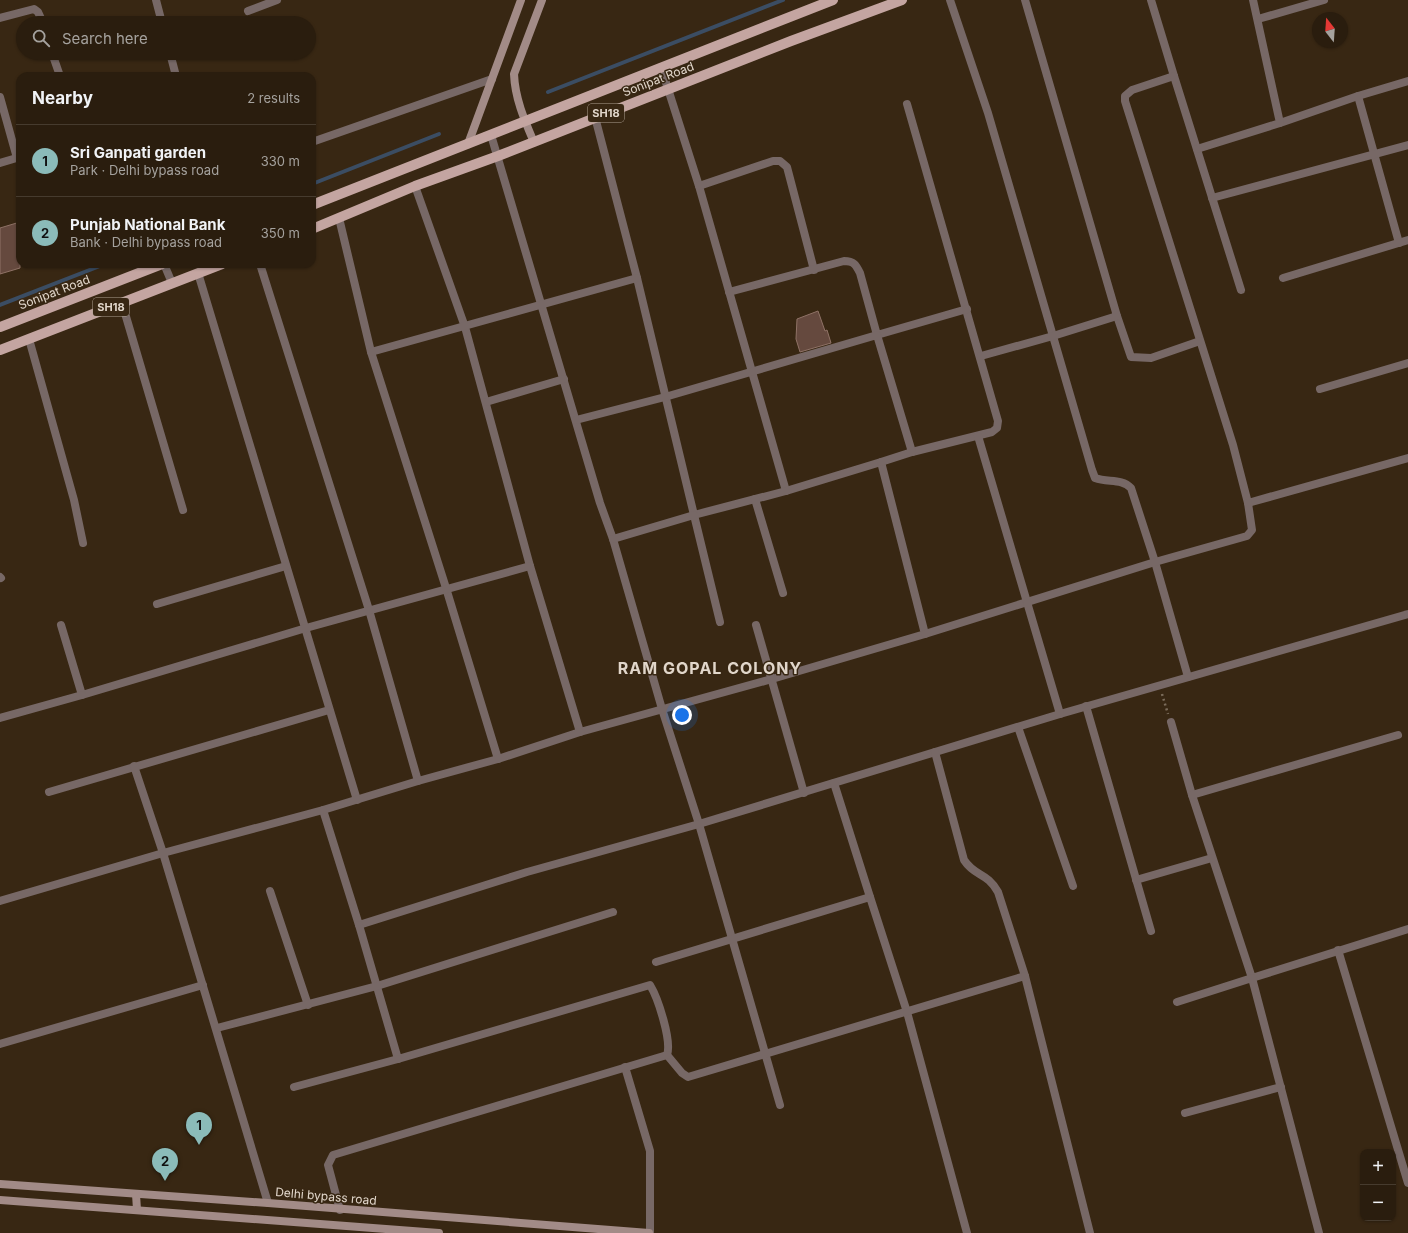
<!DOCTYPE html>
<meta charset="utf-8">
<style>
:root{--surface:#2a1d0e;--page:#322617;--text:#f1f3f6;--muted:#a5a29e;--line:#463b2e;--accent:#8bbbb9}
body{margin:0;font-family:Inter,sans-serif;background:var(--page);color:var(--text)}
.controls{position:absolute;right:12px;bottom:12px;display:grid;overflow:hidden;border-radius:8px;box-shadow:0 1px 3px #0004}
.controls button{width:36px;height:36px;display:grid;place-items:center;padding:0;border:0;border-bottom:1px solid var(--line);background:var(--surface);color:var(--text);font:20px sans-serif}
.compass{position:absolute;left:1312px;top:12px;width:36px;height:36px;border-radius:50%;background:var(--surface);box-shadow:0 1px 3px #0004;rotate:343deg}
.you{position:absolute;left:682px;top:715px;width:14px;height:14px;margin:-10px;border:3px solid #fff;border-radius:50%;background:#1a73e8;box-shadow:0 0 0 6px #1a73e833}
.badge{display:grid;place-items:center;width:26px;height:26px;border-radius:50%;background:var(--accent);color:#111;font-size:13px;font-weight:700}
.pin{position:absolute;translate:-50% -33px;filter:drop-shadow(0 1px 2px #0008)}
.pin::after{content:'';position:absolute;top:21px;width:14px;height:12px;background:inherit;clip-path:polygon(0 0,100% 0,50% 100%)}
.list{margin:0;padding:0;list-style:none}
h2{display:flex;justify-content:space-between;align-items:center;height:52px;margin:0;padding:0 16px;font-size:17px}
h2 small{font-size:13px;font-weight:400;color:var(--muted)}
.list li{display:grid;grid-template-columns:26px 1fr auto;gap:12px;align-items:center;box-sizing:border-box;height:72px;padding:0 16px;border-top:1px solid var(--line)}
.list b{display:block;font-size:15px;white-space:nowrap}
.list p{margin:0;font-size:13px;white-space:nowrap;color:var(--muted)}
.list em{font-size:13px;font-style:normal;color:var(--muted)}
.icon{flex:none;width:22px;height:22px;fill:none;stroke:currentColor;stroke-width:2;stroke-linecap:round;stroke-linejoin:round}
.map{position:relative;flex:none;width:1408px;height:1233px;overflow:hidden}
.search{position:absolute;background:var(--surface);box-shadow:0 1px 3px #0004;left:16px;top:16px;width:300px;height:44px;display:flex;align-items:center;gap:10px;box-sizing:border-box;padding:0 14px;border-radius:22px;color:var(--muted);font-size:15px}
.panel{position:absolute;background:var(--surface);box-shadow:0 1px 3px #0004;left:16px;top:72px;width:300px;height:196px;border-radius:12px}
.map>svg:first-child{display:block}
.lines{fill:none;stroke-linecap:round;stroke-linejoin:round}
.stream{stroke:#3b4d63;stroke-width:4}
.building{fill:#65493e;stroke:#8f7266}
.path{stroke:#7b6c5b;stroke-width:2.5;stroke-dasharray:2 3;stroke-linecap:butt}
.street{stroke:#776866;stroke-width:8}
.secondary{stroke:#a28b87;stroke-width:8}
.primary{stroke:#c4a5a1;stroke-width:10}
.labels{text-anchor:middle;dominant-baseline:central;stroke-width:3;stroke-linejoin:round;paint-order:stroke}
.shield{fill:#382713;stroke:#aea293;stroke-width:1}
.shield-label{font-size:11px;font-weight:bold;fill:#e1d6ca}
.street-label{font-size:12px;fill:#e1d6ca;stroke:#382713}
.district-label{font-size:16px;font-weight:bold;letter-spacing:1px;fill:#e1d6ca;stroke:#382713}
</style>
<div class="map">
<svg width="1408" height="1233" viewBox="0 0 1408 1233">
<rect width="100%" height="100%" fill="#382713"/>
<g class="lines">
<g class="stream">
<path d="M548 92 783 0"/>
<path d="M312 184 439 134"/>
<path d="M0 305 105 264"/>
</g>
</g>
<g class="building">
<path d="M20 222V268L0 274V228Z"/>
<path d="M818 311 825 331 827 330 831 343 800 352 796 339 797 319Z"/>
</g>
<g class="lines">
<path class="path" d="M1162 694 1168 714"/>
<g class="street">
<path d="M156 0 162 23"/>
<path d="M950 0 988 113 1092 470 1095 478C1108 483 1121 478 1131 488L1155 562 1188 677"/>
<path d="M1151 0 1174 76 1132 90 1125 96V101L1233 445 1248 503 1408 458"/>
<path d="M248 11 277 0"/>
<path d="M0 18 34 9 38 12 43 23"/>
<path d="M1258 19 1324 0"/>
<path d="M52 53 60 76"/>
<path d="M170 53 176 76"/>
<path d="M661 67 699 186 786 491"/>
<path d="M1174 76 1241 290"/>
<path d="M1358 96 1399 243"/>
<path d="M0 97 17 158"/>
<path d="M907 104 998 421 997 428 992 432 912 452"/>
<path d="M1280 123 1358 96 1408 81"/>
<path d="M491 135 600 503 613 539 662 709 699 824 780 1105"/>
<path d="M312 142 492 79"/>
<path d="M1197 149 1280 123 1253 0"/>
<path d="M0 163 20 157"/>
<path d="M415 186 465 327 530 566 580 732 772 679 925 634 881 462 786 491 694 515 637 278 595 117"/>
<path d="M699 186 773 161H780L787 167 814 270"/>
<path d="M1212 198 1408 145"/>
<path d="M339 218 371 352 446 588 498 759"/>
<path d="M164 264 172 283"/>
<path d="M260 264 369 610 418 781"/>
<path d="M198 273 357 800"/>
<path d="M1283 278 1408 240"/>
<path d="M729 292 844 261C854 261 856 265 860 273L877 335 967 309"/>
<path d="M122 303 183 510"/>
<path d="M1117 316 1131 357 1151 358 1200 341"/>
<path d="M29 339 74 500 83 543"/>
<path d="M371 352C460 328 548 302 637 278"/>
<path d="M981 356 1053 336 1117 316 1025 0"/>
<path d="M1320 389 1408 363"/>
<path d="M486 402 564 379"/>
<path d="M576 420 665 397 877 335 912 452 881 462"/>
<path d="M755 499 783 593"/>
<path d="M613 539 694 515 720 622"/>
<path d="M0 577 1 578"/>
<path d="M157 604 286 566"/>
<path d="M61 625 82 695 306 628 530 566"/>
<path d="M756 625 804 793"/>
<path d="M925 634 1155 562 1247 536 1252 530 1248 503"/>
<path d="M1086 706 1151 931"/>
<path d="M1060 714 1408 614"/>
<path d="M0 718 82 695"/>
<path d="M1171 722 1192 795 1252 978 1408 929"/>
<path d="M1018 727 1073 886"/>
<path d="M580 732 498 759 418 781 323 810 359 925 527 872 699 824 1060 714 978 436"/>
<path d="M935 752 964 860C975 877 987 872 998 892L1025 976 1090 1233"/>
<path d="M834 783 870 897"/>
<path d="M49 792 329 710"/>
<path d="M1192 795 1398 735"/>
<path d="M1136 880 1212 858"/>
<path d="M270 891 308 1005"/>
<path d="M0 901 163 853 134 766"/>
<path d="M359 925 398 1059 650 985C658 998 672 1041 667 1055"/>
<path d="M1338 950 1408 1183"/>
<path d="M656 962 870 897 907 1012 967 1233"/>
<path d="M1177 1002 1252 978 1319 1233"/>
<path d="M217 1028 377 986 613 912"/>
<path d="M0 1044 203 985"/>
<path d="M667 1055 682 1073 688 1077 1025 976"/>
<path d="M625 1067 650 1151V1233"/>
<path d="M294 1087 398 1059"/>
<path d="M1185 1113 1281 1087"/>
<path d="M268 1203 163 853 323 810"/>
<path d="M340 1210 328 1165 333 1155 667 1055"/>
</g>
<g class="secondary">
<path d="M533 140C524 119 515 98 514 74L542 0"/>
<path d="M468 144 521 0"/>
<path d="M0 1184 268 1203 649 1233"/>
<path d="M136 1194 137 1210"/>
<path d="M0 1200 439 1233"/>
</g>
<g class="primary">
<path d="M312 205 833 0"/>
<path d="M312 229 415 186 498 156 791 41 902 0"/>
<path d="M0 327 162 264"/>
<path d="M0 350 222 264"/>
</g>
</g>
<g class="labels">
<g class="shield">
<rect x="588" y="104" width="36" height="18" rx="3"/>
<rect x="93" y="298" width="36" height="18" rx="3"/>
</g>
<g class="shield-label">
<text x="606" y="113">SH18</text>
<text x="111" y="307">SH18</text>
</g>
<g class="street-label">
<text transform="translate(658 79) rotate(-21)">Sonipat Road</text>
<text transform="translate(54 292) rotate(-21)">Sonipat Road</text>
<text transform="translate(326 1196) rotate(5)">Delhi bypass road</text>
</g>
<g class="district-label">
<text x="710" y="668">RAM GOPAL COLONY</text>
</g>
</g>
</svg>
<div class="controls">
<button>+</button>
<button>−</button>
</div>
<svg class="compass" viewBox="-18 -18 36 36"><path d="M0-13l5 13h-10z" fill="#e53935"/><path d="M0 13l5-13h-10z" fill="#a5a29e"/></svg>
<div class="you"></div>
<div class="pin badge" style="left:199px;top:1145px">1</div>
<div class="pin badge" style="left:165px;top:1181px">2</div>
<div class="search"><svg class="icon" aria-label="search" viewBox="0 0 24 24"><circle cx="10" cy="10" r="6"/><path d="M15 15l6 6"/></svg>Search here</div>
<section class="panel">
<h2>Nearby<small>2 results</small></h2>
<ul class="list">
<li><span class="badge">1</span><div><b>Sri Ganpati garden</b><p>Park · Delhi bypass road</p></div><em>330 m</em></li>
<li><span class="badge">2</span><div><b>Punjab National Bank</b><p>Bank · Delhi bypass road</p></div><em>350 m</em></li>
</ul>
</section>
</div>
